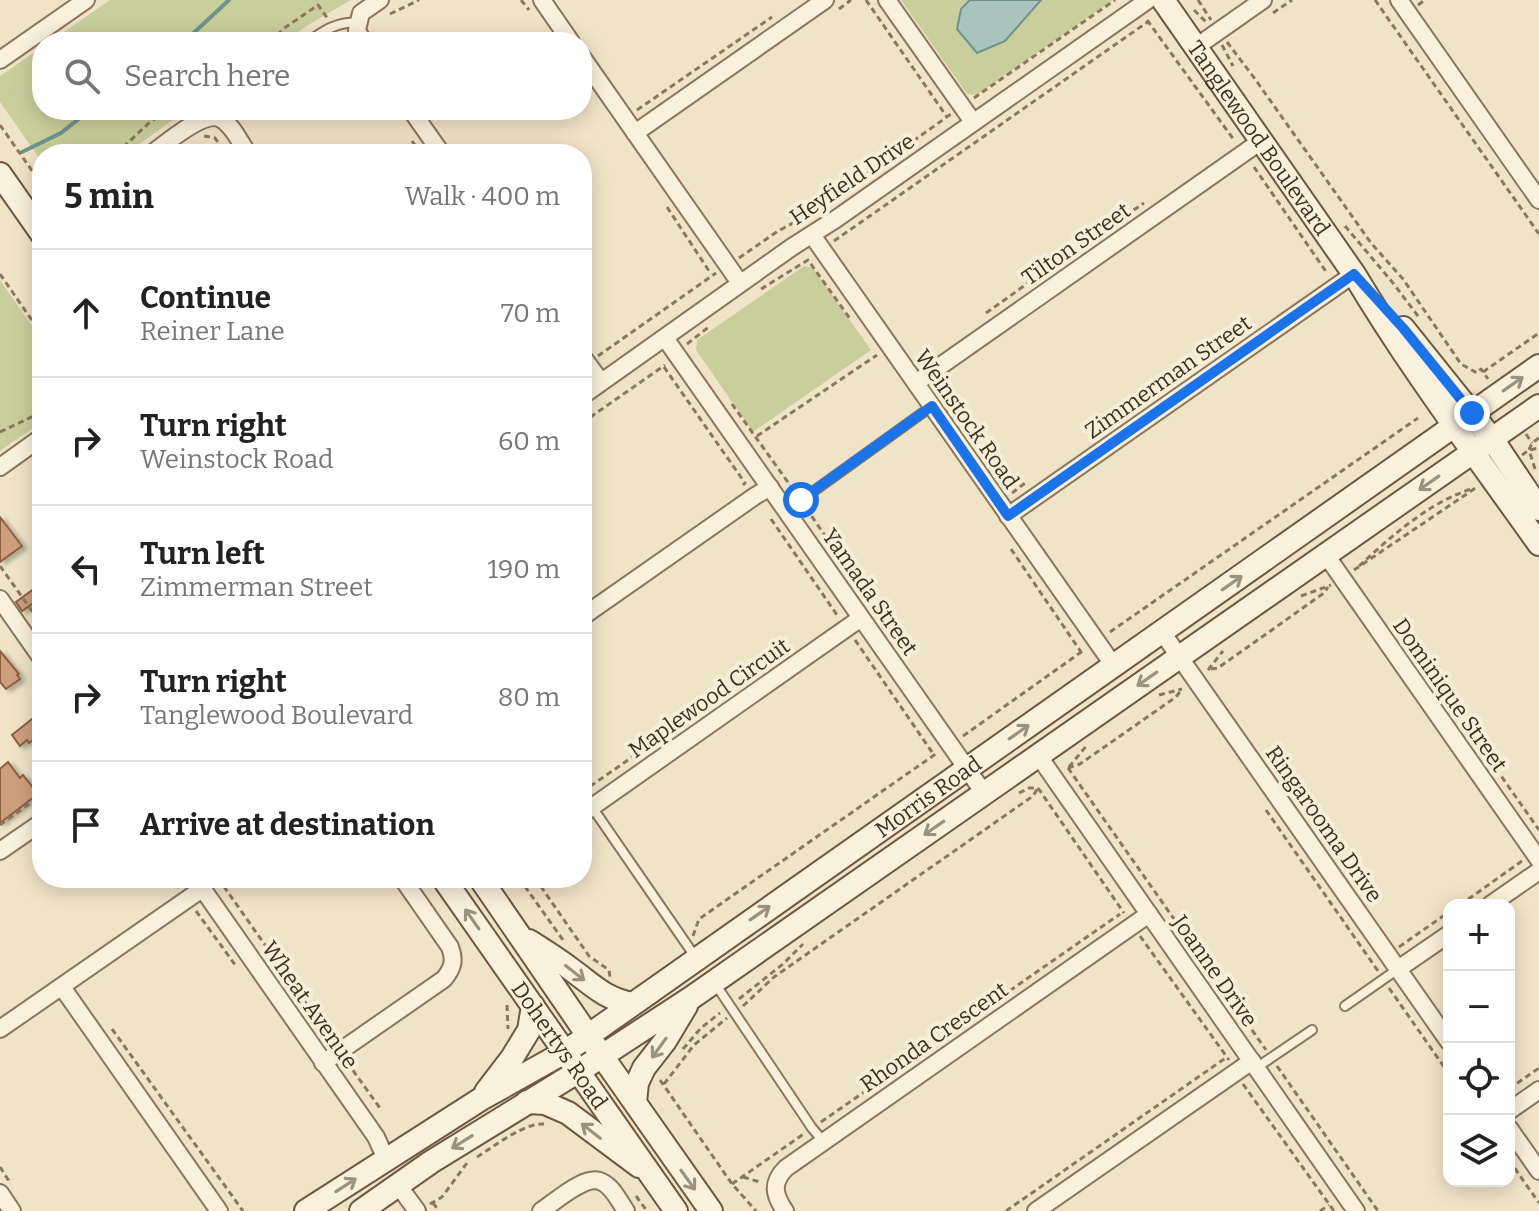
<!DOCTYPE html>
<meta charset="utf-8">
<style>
:root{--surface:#fff;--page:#f6f6f6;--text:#222;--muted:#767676;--line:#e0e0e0}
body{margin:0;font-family:Bitter,serif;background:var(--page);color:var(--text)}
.controls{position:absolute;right:24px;bottom:24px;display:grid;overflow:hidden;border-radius:16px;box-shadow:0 4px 20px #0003}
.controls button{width:72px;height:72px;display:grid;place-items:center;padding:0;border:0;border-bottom:2px solid var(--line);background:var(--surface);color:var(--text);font:40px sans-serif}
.stop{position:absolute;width:24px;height:24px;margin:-18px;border:6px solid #1a73e8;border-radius:50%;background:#fff}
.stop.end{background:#1a73e8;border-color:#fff;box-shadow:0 2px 8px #0008}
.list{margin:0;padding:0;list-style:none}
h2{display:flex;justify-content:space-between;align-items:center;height:104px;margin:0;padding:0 32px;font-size:34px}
h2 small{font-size:26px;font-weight:400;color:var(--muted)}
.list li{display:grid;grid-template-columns:52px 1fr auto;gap:24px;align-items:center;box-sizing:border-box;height:128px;padding:0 32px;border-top:2px solid var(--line)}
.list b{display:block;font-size:30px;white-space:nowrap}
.list p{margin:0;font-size:26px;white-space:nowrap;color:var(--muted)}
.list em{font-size:26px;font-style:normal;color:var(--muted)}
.icon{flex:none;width:44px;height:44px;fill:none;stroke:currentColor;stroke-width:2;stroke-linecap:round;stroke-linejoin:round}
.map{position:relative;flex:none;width:1539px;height:1211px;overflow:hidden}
.search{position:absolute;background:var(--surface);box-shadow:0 4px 20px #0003;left:32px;top:32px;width:560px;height:88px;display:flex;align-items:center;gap:20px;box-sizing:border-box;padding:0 28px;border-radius:32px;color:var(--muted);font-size:30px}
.panel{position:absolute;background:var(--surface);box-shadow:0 4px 20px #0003;left:32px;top:144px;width:560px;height:744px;border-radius:32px}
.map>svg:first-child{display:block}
.green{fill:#c9cf9b}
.water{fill:#a9c4bc;stroke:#6f938a;stroke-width:2}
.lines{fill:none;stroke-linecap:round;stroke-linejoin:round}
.stream{stroke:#6f938a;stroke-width:4}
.building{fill:#cf9f7d;stroke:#8d5f41;stroke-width:2;filter:url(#shadow)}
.lane-casing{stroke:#8d765c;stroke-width:12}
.street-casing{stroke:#8d765c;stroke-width:20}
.secondary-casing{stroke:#6f573f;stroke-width:26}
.path{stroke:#8d765c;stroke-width:3;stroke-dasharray:6 4;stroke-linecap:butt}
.lane{stroke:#faf1dc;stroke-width:8}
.street{stroke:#faf1dc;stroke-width:16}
.secondary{stroke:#faf1dc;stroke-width:22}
.oneway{stroke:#9c907e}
.route{stroke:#1a73e8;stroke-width:10}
.labels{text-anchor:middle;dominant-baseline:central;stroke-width:8;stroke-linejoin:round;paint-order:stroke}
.street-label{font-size:22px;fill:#3d2e20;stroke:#f7eed8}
</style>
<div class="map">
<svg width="1539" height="1211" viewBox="0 0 1539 1211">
<defs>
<filter id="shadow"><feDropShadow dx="4.5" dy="2.5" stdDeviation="2" flood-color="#0004"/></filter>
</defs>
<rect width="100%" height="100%" fill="#f0e4c8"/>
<g class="green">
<path d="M110 0H351L308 25 283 42H49Z"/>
<path d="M901 0H1113L977 95 967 94Z"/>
<path d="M42 47V110H187L125 154H42V162L0 102V76Z"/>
<path d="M804 266 813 268 871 350 753 432 696 350 697 340Z"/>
<path d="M0 280 42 340V422L0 451Z"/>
</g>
<path class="water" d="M970 0H1041L1005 41 977 53 957 29 961 9Z"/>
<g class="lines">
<g class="stream">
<path d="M184 42 229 0"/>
<path d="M22 152 61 133 90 110"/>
</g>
</g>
<g class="building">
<path d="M0 517 22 546 0 562Z"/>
<path d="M42 583V597L22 611 16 602Z"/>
<path d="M0 651 19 674 17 675 20 679 6 689 0 682Z"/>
<path d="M42 711V733L29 743 27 740 20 746 12 735Z"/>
<path d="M8 762 20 778 23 775 38 794 0 823V769Z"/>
</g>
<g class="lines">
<defs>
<g id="lane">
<path d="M308 42C326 29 335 23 358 22"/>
<path d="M786 511 932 406"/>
<path d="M592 807 696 958"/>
<path d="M714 982 812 1128 823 1141"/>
<path d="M1345 1006 1398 969"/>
<path d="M1256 1068 1312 1030"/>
</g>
<g id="street">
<path d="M542 0 571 42"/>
<path d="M887 0 973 122"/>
<path d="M1399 0 1539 200"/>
<path d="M363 42 357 30 361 13 380 0"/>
<path d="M1196 47 1263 0"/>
<path d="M582 57 740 283"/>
<path d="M0 60 86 0"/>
<path d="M411 110 442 154"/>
<path d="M635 133 825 0"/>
<path d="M151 154C166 144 204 109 221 119 233 125 241 144 248 154"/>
<path d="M812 235 1114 666"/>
<path d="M665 338 984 793"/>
<path d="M582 356 601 382"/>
<path d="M916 383 1261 141"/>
<path d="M582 396 792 247 836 219 1148 0"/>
<path d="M0 467 42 437"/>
<path d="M1008 516 1354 274"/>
<path d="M1326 555 1539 860"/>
<path d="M0 599 42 659"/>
<path d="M582 617 755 496 770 487"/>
<path d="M1162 632 1449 1042"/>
<path d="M1038 755 1356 1211"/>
<path d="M582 814 861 618"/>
<path d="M0 851 42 822"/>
<path d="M195 878 376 1137 386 1159"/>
<path d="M1490 905 1539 871"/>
<path d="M1398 969 1449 934"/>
<path d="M62 987 219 1211"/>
<path d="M0 1029 202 889"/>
<path d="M323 1063 444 979C453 968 455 960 450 947L402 878"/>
<path d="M1509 1111 1539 1090"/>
<path d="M1509 1128 1539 1171"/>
<path d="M398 1185 417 1211"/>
<path d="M0 1193 12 1211"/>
<path d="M541 1211C555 1202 586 1173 602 1182 613 1187 619 1201 626 1211"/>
<path d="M785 1211C774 1195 771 1183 786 1168L1149 914"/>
<path d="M1036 1211 1252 1061"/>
</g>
<g id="secondary">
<path id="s1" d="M1163 0 1354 274C1410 368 1476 455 1539 544"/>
<path d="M0 174 42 234"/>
<path d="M1403 328 1492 439 1539 509"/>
<path id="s2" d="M443 878 676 1211"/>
<path d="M480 878 602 1056 711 1211"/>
<path d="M529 941C543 950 558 959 572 970 594 986 604 998 632 1004"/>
<path d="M486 1092 512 1058 529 1030 533 1006"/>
<path d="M527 1102 545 1103 568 1113 639 1166"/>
<path d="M635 1102 637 1083 644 1068 665 1041 686 1006"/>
<path id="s3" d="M306 1211 481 1099 565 1052 1539 366"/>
<path d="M361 1211 431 1162 579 1071 691 998 1539 406"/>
</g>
</defs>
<use href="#lane" class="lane-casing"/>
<use href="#street" class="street-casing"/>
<use href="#secondary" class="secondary-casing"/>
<g class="path">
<path d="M521 0 529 10"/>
<path d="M866 0 947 117"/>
<path d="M1198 0 1211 20"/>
<path d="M1375 0 1539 234"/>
<path d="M1418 5 1425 0"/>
<path d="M839 9 851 0"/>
<path d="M1194 10 1206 22"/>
<path d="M1273 13 1292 0"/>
<path d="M390 14 419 0"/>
<path d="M1147 20 1234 140"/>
<path d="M270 42 283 29 318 5 328 19"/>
<path d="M1227 42 1255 79 1371 243 1403 279 1461 364 1477 373 1481 369 1488 379"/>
<path d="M1222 45 1233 66"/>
<path d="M974 98 1115 0"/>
<path d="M391 110 396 118"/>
<path d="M637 110 772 17"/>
<path d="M0 125 42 185"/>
<path d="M204 136 215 138 226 154"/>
<path d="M412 141 421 154"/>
<path d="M116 154 150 122 169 110"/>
<path d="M1254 167 1327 273"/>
<path d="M667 207 711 274"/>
<path d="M1345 226 1393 283 1418 316"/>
<path d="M834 241 1149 21"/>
<path d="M739 258 778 231 812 213 951 114"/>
<path d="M0 274 42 335"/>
<path d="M761 289 808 260 851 320"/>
<path d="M986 313 1076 249 1144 203"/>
<path d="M582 329 591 343"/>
<path d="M687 344 710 326"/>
<path d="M598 356 716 273"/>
<path d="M664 367 745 483 743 485"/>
<path d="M1483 372 1539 333"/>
<path d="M732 404 795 492"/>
<path d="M582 423 665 365"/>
<path d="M0 432 42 412"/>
<path d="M1526 434 1532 443"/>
<path d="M757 436 877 355"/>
<path d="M1522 455 1529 450 1539 448"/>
<path d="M1535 469 1529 450 1532 443 1539 438"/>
<path d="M1012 493 1025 483"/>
<path d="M806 508 852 575"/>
<path d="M771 519 837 615"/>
<path d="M1011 549 1081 652"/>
<path d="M0 566 42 625"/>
<path d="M1359 566C1393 535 1429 502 1474 488"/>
<path d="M1354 570 1477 487"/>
<path d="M1301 596 1331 585"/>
<path d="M1110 632 1418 418"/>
<path d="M855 640 934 755"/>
<path d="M1211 669 1218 668 1324 593 1328 587"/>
<path d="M1208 670 1223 651"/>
<path d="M1159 695 1182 689"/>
<path d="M1450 703 1539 830"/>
<path d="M963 736 1084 650"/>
<path d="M1069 767 1087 745"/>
<path d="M1068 768 1080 764 1176 697 1182 689"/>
<path d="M1068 768 1266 1050"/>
<path d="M1038 788 1124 913"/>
<path d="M582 792 707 705"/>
<path d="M1019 793 1029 788H1038"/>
<path d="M1266 810 1378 971"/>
<path d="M0 825 42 795"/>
<path d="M172 878 179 888"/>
<path d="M218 878 331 1039"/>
<path d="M519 878 563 940"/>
<path d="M535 878 589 956 609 970 610 977"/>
<path d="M1460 905 1522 861"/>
<path d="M196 911 236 966"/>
<path d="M693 936 699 919 937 753"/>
<path d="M1140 936 1229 1060"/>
<path d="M1399 947 1449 912"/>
<path d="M1389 988 1449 1074"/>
<path d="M739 999 783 964 803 944"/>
<path d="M507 1005 508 1029"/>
<path d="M743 1006 774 977 1033 796 1038 788"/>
<path d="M112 1029 243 1211"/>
<path d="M683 1049 701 1028 720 1013"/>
<path d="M347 1062 382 1111"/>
<path d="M1277 1066 1378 1211"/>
<path d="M660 1080 732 1184 756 1211"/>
<path d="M664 1084 694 1045 727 1018"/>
<path d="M1243 1084 1334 1211"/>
<path d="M1509 1089 1539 1068"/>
<path d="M821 1122 1120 914"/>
<path d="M477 1157C495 1146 523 1123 544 1124"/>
<path d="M1509 1160 1539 1203"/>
<path d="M0 1167 9 1181"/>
<path d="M743 1177 760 1182"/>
<path d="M732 1184 805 1133"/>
<path d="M636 1196 647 1211"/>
<path d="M433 1203 439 1211"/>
<path d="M430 1204 442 1197 467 1163"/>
<path d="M1006 1211 1227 1057"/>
<path d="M1320 1211 1329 1205"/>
</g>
<use href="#lane" class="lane"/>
<use href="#street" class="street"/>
<use href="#secondary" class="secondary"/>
</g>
<defs><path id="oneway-shaft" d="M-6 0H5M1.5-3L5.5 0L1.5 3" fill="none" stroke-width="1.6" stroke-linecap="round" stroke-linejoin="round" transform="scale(2)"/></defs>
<g class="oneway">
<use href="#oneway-shaft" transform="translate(1513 384) rotate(-35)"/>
<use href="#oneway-shaft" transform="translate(1429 483) rotate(145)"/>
<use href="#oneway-shaft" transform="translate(1232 583) rotate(-35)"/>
<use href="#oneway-shaft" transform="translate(1147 679) rotate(145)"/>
<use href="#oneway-shaft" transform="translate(1019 732) rotate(-35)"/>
<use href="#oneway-shaft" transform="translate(934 828) rotate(145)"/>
<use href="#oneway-shaft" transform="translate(760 913) rotate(-35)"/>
<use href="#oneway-shaft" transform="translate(472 919) rotate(-125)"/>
<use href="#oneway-shaft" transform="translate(575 973) rotate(38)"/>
<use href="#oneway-shaft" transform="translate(659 1048) rotate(126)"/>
<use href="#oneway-shaft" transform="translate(591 1131) rotate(-142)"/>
<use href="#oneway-shaft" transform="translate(462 1142) rotate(148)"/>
<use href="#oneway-shaft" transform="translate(688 1180) rotate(54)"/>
<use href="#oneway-shaft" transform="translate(346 1185) rotate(-33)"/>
</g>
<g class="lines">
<path class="route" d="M801 500 932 406 1008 516 1354 274 1403 328 1472 413"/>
</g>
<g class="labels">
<g class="street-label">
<text stroke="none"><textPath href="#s1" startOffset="168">Tanglewood Boulevard</textPath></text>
<text transform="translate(852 179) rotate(-34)">Heyfield Drive</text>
<text transform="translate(1076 244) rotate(-35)">Tilton Street</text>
<text transform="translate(1168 377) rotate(-35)">Zimmerman Street</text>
<text transform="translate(967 419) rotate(55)">Weinstock Road</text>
<text transform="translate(870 592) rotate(55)">Yamada Street</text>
<text transform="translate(1450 695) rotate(55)">Dominique Street</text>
<text transform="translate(709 698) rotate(-35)">Maplewood Circuit</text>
<text stroke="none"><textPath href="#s3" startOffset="748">Morris Road</textPath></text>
<text transform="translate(1324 824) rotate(55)">Ringarooma Drive</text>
<text transform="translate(1215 971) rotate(55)">Joanne Drive</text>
<text transform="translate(310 1005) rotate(55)">Wheat Avenue</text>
<text transform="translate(934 1037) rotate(-35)">Rhonda Crescent</text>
<text stroke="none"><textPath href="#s2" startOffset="204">Dohertys Road</textPath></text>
</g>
</g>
</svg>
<div class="controls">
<button>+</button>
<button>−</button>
<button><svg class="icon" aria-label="locate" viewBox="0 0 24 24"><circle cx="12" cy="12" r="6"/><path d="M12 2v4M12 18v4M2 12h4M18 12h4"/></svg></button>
<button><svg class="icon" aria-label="layers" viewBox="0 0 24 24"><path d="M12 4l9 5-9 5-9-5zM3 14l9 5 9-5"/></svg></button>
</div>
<div class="stop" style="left:801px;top:500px"></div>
<div class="stop end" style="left:1472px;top:413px"></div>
<div class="search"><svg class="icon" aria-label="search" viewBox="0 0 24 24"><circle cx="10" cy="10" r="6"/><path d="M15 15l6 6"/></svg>Search here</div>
<section class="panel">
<h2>5 min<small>Walk · 400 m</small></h2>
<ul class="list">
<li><svg class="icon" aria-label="ahead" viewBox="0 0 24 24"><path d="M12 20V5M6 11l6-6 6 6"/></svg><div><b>Continue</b><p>Reiner Lane</p></div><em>70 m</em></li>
<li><svg class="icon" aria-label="right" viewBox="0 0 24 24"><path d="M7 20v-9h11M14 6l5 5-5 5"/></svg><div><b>Turn right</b><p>Weinstock Road</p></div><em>60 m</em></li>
<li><svg class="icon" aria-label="left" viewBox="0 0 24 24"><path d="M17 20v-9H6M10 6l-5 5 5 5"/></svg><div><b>Turn left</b><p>Zimmerman Street</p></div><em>190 m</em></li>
<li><svg class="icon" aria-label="right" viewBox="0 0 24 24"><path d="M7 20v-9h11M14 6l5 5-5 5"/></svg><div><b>Turn right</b><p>Tanglewood Boulevard</p></div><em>80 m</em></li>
<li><svg class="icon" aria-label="arrive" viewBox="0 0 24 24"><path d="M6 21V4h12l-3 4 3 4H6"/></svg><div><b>Arrive at destination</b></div></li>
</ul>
</section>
</div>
